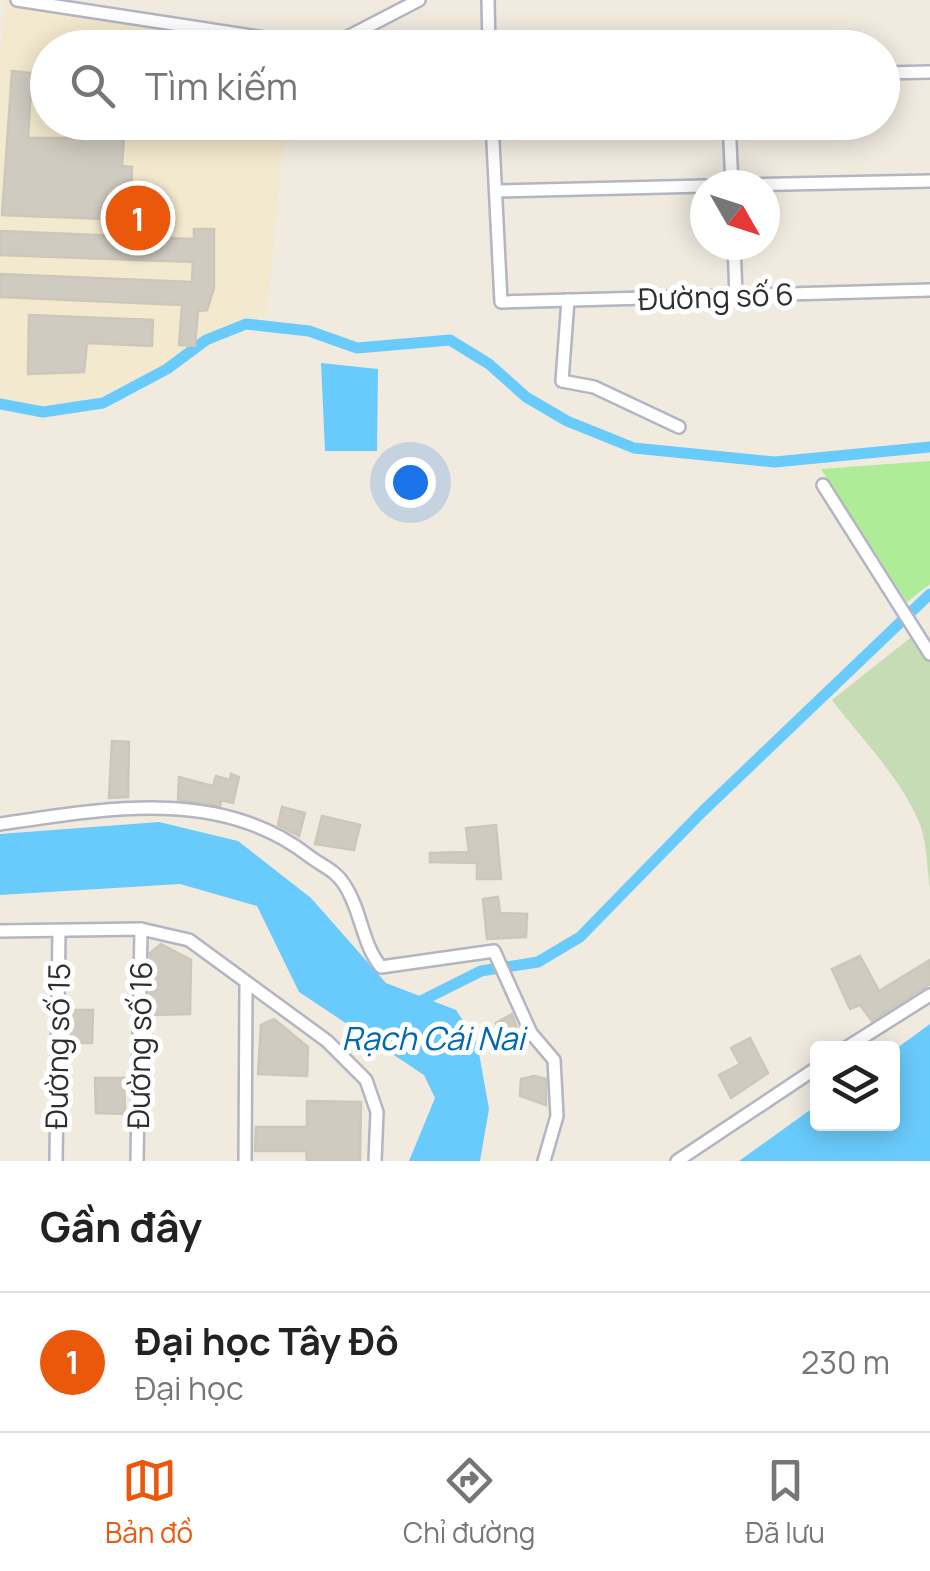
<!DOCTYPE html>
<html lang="vi">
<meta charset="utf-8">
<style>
:root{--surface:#fff;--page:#f2f2f2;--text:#222;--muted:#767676;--line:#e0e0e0;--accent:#ea580c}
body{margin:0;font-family:Manrope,sans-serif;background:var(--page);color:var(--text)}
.controls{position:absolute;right:30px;bottom:30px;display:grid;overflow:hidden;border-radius:10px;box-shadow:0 5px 25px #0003}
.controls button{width:90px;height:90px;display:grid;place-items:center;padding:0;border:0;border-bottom:2px solid var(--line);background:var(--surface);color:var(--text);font:50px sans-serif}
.compass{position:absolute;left:690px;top:170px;width:90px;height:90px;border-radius:50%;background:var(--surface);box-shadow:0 5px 25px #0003;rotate:129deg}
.you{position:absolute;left:410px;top:482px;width:35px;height:35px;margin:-25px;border:8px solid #fff;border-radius:50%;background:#1a73e8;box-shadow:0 0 0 15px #1a73e833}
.badge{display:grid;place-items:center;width:65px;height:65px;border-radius:50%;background:var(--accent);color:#fff;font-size:32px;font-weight:700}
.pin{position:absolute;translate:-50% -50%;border:5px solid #fff;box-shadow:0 2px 10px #0006}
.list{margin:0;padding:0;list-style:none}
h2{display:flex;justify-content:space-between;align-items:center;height:130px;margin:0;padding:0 40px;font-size:42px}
h2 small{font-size:32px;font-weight:400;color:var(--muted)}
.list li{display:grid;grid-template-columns:65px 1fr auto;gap:30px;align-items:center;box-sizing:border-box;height:140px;padding:0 40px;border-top:2px solid var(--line)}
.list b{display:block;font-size:38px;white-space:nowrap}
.list p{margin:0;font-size:32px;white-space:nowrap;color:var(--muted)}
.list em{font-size:32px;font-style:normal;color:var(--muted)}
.icon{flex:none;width:55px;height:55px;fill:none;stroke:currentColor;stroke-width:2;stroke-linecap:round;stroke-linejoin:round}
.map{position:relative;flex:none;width:930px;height:1161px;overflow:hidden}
.search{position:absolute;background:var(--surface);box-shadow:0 5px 25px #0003;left:30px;right:30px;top:30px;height:110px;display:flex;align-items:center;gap:25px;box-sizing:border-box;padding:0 35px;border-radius:55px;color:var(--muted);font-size:38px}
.sheet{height:270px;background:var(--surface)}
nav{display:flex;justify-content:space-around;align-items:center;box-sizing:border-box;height:140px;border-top:2px solid var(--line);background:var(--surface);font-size:28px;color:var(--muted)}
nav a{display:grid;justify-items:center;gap:5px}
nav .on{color:var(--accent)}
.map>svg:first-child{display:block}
.education{fill:#f3e9ce}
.green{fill:#aeec97}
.cemetery{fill:#c5dcb4}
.water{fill:#69cbfc}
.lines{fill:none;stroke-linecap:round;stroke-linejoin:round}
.canal{stroke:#69cbfc;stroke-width:11}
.building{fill:#cfcbc0;stroke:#ccc7b8;stroke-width:2.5}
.minor-casing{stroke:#b3b5c2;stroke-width:16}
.minor{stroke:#fff;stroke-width:11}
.labels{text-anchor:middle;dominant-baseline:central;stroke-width:10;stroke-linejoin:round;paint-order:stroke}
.street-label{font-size:30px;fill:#2e2e2e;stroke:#fff}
.water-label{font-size:32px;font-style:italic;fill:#0068b0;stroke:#fff}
</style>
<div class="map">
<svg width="930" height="1161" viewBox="0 0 930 1161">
<rect width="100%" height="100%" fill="#f0eadf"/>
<path class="education" d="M5 0 292 48H48V122L285 123 267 314 190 348 132 384 79 402 36 406 0 400V62Z"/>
<path class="green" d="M930 461V584L907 602 821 469Z"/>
<path class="cemetery" d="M919 631 930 648V889C927 869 927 846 921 827 903 780 863 741 832 700Z"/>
<g class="water">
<path d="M321 363 378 369 377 451H325Z"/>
<path d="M159 822 238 841 311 898 386 983 456 1010 477 1042 489 1109 480 1161H409L435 1098 424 1075 299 992 257 906 180 884 0 895V834Z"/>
<path d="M930 1024V1161H739L817 1105 818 1124H892L893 1051Z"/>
</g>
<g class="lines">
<g class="canal">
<path d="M0 404 43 412 103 403 167 369 206 340 246 324 309 331 357 348 450 340 489 364 526 397 567 421 634 448 775 462 930 447"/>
<path d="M415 1004 481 971 538 962 580 937 702 812 930 594"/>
</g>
</g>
<g class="building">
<path d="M12 71 32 73 28 138H102V122H125L122 166 132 167 130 220 2 215Z"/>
<path d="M194 229H214V288L207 310 198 311 195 346 179 345 182 305 0 297V274L192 282 193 262 0 255V231L194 239Z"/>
<path d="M29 315 153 320 152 346 87 343 84 372 28 374Z"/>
<path d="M112 741 129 742 128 797 109 798Z"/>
<path d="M231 774 239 777 233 803 221 800 220 806 178 800 179 777 213 786 216 776 230 780Z"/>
<path d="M282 807 305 813 299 836 278 825Z"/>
<path d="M322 816 360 825 354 850 315 844Z"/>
<path d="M496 825 501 879H477V863L430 862V853L469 852 466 828Z"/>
<path d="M498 897 500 913 527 914 526 937 487 939 483 899Z"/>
<path d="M161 944 191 960 190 1014 150 1015V953Z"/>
<path d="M860 956 879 991 930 960V984L872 1021 860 1005 850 1009 832 969Z"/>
<path d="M67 1010H93L92 1043H67Z"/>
<path d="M512 1014 522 1042 506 1051 496 1023Z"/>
<path d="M274 1019 308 1047 307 1076 258 1074 261 1025Z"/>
<path d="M750 1038 768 1073 731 1098 719 1075 740 1064 731 1048Z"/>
<path d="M534 1076 546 1079V1105L520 1096 521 1079Z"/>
<path d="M95 1078H124L125 1114 96 1113Z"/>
<path d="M307 1101 361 1102 360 1161H307L306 1151H255L256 1127H307Z"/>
</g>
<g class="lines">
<defs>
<g id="minor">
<path d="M17 0 304 44H334L419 0"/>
<path d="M488 0 489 48"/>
<path d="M882 73 930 72"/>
<path d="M492 122 501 302 930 290"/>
<path d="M729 122 732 185"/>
<path d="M743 185 930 181"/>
<path d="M496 191 705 186"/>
<path d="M734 245 736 295"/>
<path d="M568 300 562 381 594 387 679 427"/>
<path d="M823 485 930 654"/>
<path d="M0 824C103 809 220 786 309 856 322 866 335 870 344 884 362 911 361 942 381 967L494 951 531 1033 554 1060 557 1116 544 1161"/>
<path d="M0 931 141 929 189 940 327 1041 366 1080 377 1112 375 1161"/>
<path d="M846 1048 930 995"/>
<path d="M56 1161 59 931"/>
<path d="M137 1161 141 929"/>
<path d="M245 1161 246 986"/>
<path d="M677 1161 818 1067"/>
</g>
</defs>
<use href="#minor" class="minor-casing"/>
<use href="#minor" class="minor"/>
</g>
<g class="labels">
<g class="street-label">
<text transform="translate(716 296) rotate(-2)">Đường số 6</text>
<text transform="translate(139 1045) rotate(-89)">Đường số 16</text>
<text transform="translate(57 1046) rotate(-89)">Đường số 15</text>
</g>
<g class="water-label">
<text x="433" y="1038">Rạch Cái Nai</text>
</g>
</g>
</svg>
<div class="controls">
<button><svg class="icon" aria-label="layers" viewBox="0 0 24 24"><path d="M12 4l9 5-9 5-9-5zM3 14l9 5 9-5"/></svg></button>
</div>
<svg class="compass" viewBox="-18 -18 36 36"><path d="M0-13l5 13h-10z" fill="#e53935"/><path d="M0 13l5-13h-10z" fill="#767676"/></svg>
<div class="you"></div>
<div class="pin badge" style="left:138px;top:218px">1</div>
<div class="search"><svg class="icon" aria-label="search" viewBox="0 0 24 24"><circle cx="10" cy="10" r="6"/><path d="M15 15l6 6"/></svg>Tìm kiếm</div>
</div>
<section class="sheet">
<h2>Gần đây<small></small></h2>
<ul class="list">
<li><span class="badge">1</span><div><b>Đại học Tây Đô</b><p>Đại học</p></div><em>230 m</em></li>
</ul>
</section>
<nav>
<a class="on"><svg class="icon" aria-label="map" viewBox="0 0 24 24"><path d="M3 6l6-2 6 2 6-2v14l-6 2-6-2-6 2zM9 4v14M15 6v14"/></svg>Bản đồ</a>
<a><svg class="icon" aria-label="directions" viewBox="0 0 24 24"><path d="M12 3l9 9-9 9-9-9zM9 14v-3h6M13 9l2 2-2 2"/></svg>Chỉ đường</a>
<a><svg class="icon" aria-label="saved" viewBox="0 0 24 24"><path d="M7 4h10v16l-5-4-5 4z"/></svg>Đã lưu</a>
</nav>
